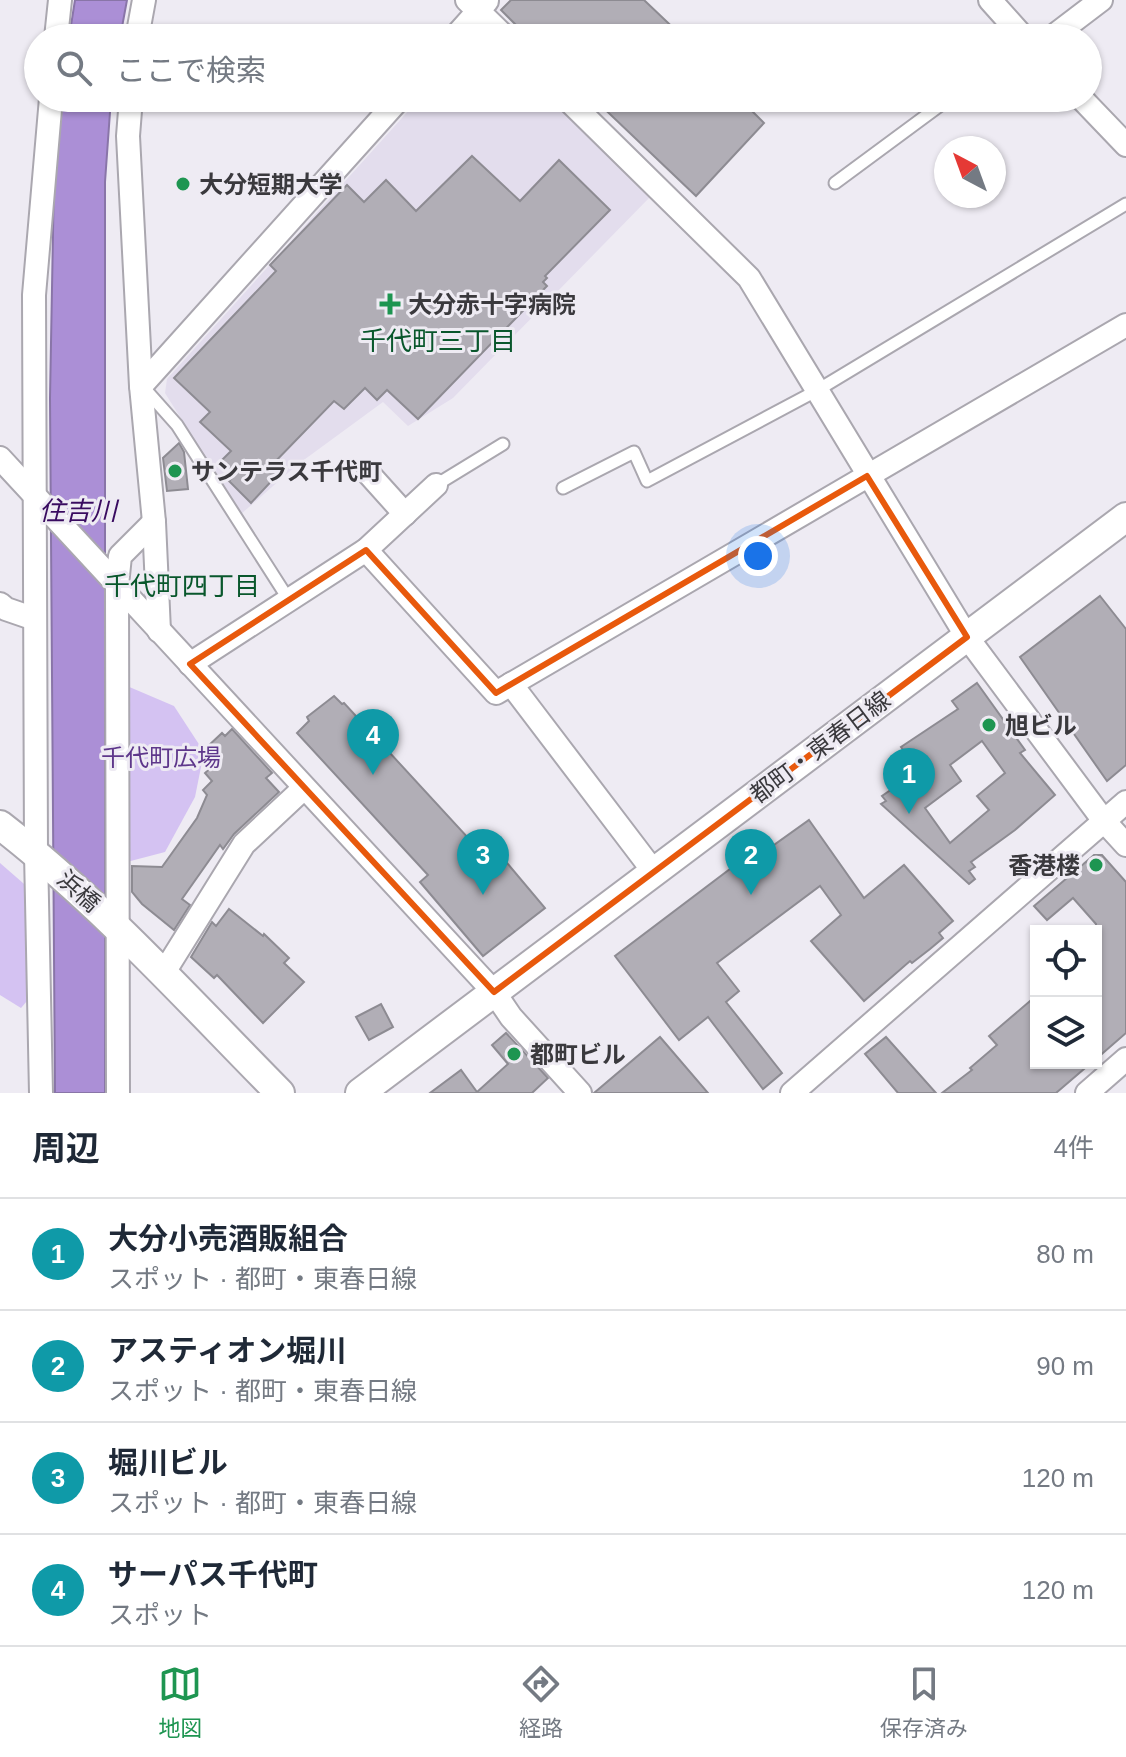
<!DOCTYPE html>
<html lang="ja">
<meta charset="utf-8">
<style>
:root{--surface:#fff;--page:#f2f2f3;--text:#1f2937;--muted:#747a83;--line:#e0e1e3;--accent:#1e9551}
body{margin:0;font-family:Arial,"Noto Sans JP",sans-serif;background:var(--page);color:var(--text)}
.controls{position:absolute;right:24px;bottom:24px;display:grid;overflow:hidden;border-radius:0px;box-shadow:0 2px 6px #0004}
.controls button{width:72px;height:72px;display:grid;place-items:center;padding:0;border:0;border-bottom:2px solid var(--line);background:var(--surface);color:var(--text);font:40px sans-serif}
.compass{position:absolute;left:934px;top:136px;width:72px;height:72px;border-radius:50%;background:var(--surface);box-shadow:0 2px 6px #0004;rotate:319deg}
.you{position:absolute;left:758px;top:556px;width:28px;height:28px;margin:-20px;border:6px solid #fff;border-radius:50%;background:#1a73e8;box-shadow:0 0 0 12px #1a73e833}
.badge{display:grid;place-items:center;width:52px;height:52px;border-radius:50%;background:var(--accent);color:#fff;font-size:26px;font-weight:700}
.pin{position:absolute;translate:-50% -66px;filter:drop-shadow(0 2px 4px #0008)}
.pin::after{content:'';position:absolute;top:42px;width:28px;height:24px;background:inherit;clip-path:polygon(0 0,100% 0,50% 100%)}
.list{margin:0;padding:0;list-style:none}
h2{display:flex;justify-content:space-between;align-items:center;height:104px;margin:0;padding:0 32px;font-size:34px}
h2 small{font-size:26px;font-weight:400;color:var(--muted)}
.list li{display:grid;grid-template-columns:52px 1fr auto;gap:24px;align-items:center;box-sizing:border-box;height:112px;padding:0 32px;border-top:2px solid var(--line)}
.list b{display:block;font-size:30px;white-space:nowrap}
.list p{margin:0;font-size:26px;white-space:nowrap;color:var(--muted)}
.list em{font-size:26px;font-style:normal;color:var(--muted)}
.icon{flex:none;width:44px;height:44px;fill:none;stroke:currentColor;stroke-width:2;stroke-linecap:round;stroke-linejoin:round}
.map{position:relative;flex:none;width:1126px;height:1093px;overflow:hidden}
.search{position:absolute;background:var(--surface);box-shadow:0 2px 6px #0004;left:24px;right:24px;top:24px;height:88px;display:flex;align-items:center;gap:20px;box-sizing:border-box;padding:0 28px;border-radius:44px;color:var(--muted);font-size:30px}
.sheet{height:552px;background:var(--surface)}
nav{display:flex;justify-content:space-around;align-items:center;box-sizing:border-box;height:112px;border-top:2px solid var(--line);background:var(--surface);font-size:22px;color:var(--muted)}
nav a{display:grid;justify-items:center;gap:4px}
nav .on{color:var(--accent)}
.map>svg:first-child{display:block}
.built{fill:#e3dded}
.green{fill:#d4c2f2}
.water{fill:#ab8fd6;stroke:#8975a8;stroke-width:2}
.building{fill:#b1aeb6;stroke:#8d8b92;stroke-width:2;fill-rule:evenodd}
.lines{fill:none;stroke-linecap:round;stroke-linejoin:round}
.service-casing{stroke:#aaa7af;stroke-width:15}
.minor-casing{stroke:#aaa7af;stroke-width:26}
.tertiary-casing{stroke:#aaa7af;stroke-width:32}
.service{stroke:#fff;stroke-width:11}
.minor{stroke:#fff;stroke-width:22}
.tertiary{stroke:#fff;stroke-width:28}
.marked{fill:none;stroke:#e8590c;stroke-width:6;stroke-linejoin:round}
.poi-dot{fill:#1e9551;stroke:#eeebf3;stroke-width:3}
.labels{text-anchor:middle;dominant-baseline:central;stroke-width:6;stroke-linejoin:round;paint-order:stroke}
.poi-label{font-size:24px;font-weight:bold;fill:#3a393d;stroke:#eeebf3;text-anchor:start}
.street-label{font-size:24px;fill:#3a393d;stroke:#eeebf3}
.park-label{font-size:24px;fill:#5e378b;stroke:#eeebf3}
.neighbourhood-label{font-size:26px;fill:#09572c;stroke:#eeebf3}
.water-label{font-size:26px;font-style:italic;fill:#390b60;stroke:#eeebf3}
</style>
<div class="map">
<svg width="1126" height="1093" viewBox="0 0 1126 1093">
<rect width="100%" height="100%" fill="#eeebf3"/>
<path class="built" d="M420 98H551L651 196 453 398 408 426 383 402 297 465 241 514 165 393 167 379Z"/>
<g class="green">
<path d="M120 683 174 706 204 752 195 797 165 852 123 863Z"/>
<path d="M0 863 31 890 32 995 21 1008 0 995Z"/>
</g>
<g class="water">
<path d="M75 0H127L120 38H69Z"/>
<path d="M60 98H111L105 182V1093H55L50 398 54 178Z"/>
</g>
<g class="building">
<path d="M511 0H644L684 38H529L501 10Z"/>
<path d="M593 98H739L764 123 696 196Z"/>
<path d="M472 156 520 201 559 160 610 210 545 276 547 278 543 282 547 286 418 419 387 390 377 400 365 388 344 409 334 401 270 467 278 474 251 503 229 481 232 478 218 464 231 451 200 422 210 412 174 378 276 271 270 265 347 185 364 202 386 180 416 211Z"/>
<path d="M179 443 184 452 188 489 167 491 163 458Z"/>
<path d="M1100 596 1126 629V765L1107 781 1020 657Z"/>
<path d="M977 683 1025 750 1020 753 1055 795 1015 830 971 862 975 867 969 871 975 879 969 884 881 804 886 801 882 796 918 771 901 747 958 709 952 701ZM982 741 1005 773 977 796 989 810 950 843 925 808 961 781 950 765Z"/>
<path d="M334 696 342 704 344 703 469 839 480 831 545 908 483 956 420 882 428 875 297 733 309 721 307 717Z"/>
<path d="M232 729 272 773 266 778 279 792 234 834 223 849 220 845 182 899 190 905 174 930 142 904 132 892V866L162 867 197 818 207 795 203 790 212 781 205 773 215 764 205 753 208 750 206 748 222 733 225 736Z"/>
<path d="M809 820 864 898 904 865 953 921 939 933 943 938 930 949 912 963 910 961 864 1001 811 941 841 915 820 886 717 963 739 991 726 1002 782 1073 763 1089 708 1017 679 1040 615 956 767 841 771 847Z"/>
<path d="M1094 855H1102L1126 882V1033L1096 1059V924L1073 898 1047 920 1034 906Z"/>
<path d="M229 909 263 936 264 934 289 958 284 963 304 982 263 1023 217 975 214 978 191 957 212 922 216 926Z"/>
<path d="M1036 996V1063H1091L1056 1093H942L972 1070 970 1068 997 1045 989 1036Z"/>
<path d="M381 1004 393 1027 369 1040 356 1017Z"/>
<path d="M506 1033 548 1078 532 1093H430L461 1070 477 1092 508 1064 492 1045Z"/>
<path d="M660 1037 708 1093H594Z"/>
<path d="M886 1037 936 1093H898L865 1054Z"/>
</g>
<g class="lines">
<defs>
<g id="service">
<path d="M835 183 950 98"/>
<path d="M145 389 177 425 289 600"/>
<path d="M436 485 503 444"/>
<path d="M563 488 634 452 647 481 816 391 1126 204"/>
</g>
<g id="minor">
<path d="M467 0 506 38"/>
<path d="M990 0 1024 38"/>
<path d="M56 38 60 0"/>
<path d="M137 38 144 0"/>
<path d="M454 38 487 1"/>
<path d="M1051 38 1101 0"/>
<path d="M131 98 128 136 141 386 154 522 159 631"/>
<path d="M566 98 749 278 967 637 1104 821 1126 845"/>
<path d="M1081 98 1126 145"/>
<path d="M141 386 400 98"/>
<path d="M0 458 494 992 511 1017 580 1093"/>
<path d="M369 474 405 514"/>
<path d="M366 550 496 693 1126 325"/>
<path d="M0 604 6 609 35 619"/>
<path d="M190 664 366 550 436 485"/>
<path d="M511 684 654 872"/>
<path d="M163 974 244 844 304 788"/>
<path d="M41 1093 36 853 34 295 51 98"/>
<path d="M118 1093 117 585 120 556 154 522"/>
<path d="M792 1093 1126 802"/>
<path d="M1087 1093 1126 1059"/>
</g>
<g id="tertiary">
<path d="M0 825C102 904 189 1001 280 1093"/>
<path d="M360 1093 1126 517"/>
</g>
</defs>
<use href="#service" class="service-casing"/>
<use href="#minor" class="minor-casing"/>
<use href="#tertiary" class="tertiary-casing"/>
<use href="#service" class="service"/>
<use href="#minor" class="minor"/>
<use href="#tertiary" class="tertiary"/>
</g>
<path class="marked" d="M867 476 967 637 494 992 190 664 366 550 496 693Z"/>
<g class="poi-dot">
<circle cx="183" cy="184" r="8"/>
<path d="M386 292h8v8h8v8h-8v8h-8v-8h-8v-8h8z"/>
<circle cx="175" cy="471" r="8"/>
<circle cx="989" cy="725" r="8"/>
<circle cx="1096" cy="865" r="8"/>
<circle cx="514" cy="1054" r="8"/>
</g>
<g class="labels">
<g class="poi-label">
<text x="199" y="184">大分短期大学</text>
<text x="408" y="304">大分赤十字病院</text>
<text x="191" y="471">サンテラス千代町</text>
<text x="1005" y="725">旭ビル</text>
<text x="1080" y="865" text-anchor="end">香港楼</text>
<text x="530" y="1054">都町ビル</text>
</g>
<g class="street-label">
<text transform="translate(820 747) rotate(-37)">都町・東春日線</text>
<text transform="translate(79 891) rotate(42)">浜橋</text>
</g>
<g class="park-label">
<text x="161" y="757">千代町広場</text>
</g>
<g class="neighbourhood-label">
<text x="438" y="341">千代町三丁目</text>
<text x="182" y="586">千代町四丁目</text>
</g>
<g class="water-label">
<text x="78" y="511">住吉川</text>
</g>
</g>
</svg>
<div class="controls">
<button><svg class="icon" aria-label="locate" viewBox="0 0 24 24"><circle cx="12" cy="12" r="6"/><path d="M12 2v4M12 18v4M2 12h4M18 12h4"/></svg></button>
<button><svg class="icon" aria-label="layers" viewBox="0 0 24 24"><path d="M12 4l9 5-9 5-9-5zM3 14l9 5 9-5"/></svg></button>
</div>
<svg class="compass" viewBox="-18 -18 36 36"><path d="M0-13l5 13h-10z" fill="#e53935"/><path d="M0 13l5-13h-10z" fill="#747a83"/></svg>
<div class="you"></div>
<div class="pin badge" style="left:909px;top:814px;background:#0f9aa8">1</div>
<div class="pin badge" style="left:751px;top:895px;background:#0f9aa8">2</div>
<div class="pin badge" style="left:483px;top:895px;background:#0f9aa8">3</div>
<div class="pin badge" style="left:373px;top:775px;background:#0f9aa8">4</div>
<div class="search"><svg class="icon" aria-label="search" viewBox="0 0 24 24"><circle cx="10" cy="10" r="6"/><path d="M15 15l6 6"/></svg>ここで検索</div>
</div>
<section class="sheet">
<h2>周辺<small>4件</small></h2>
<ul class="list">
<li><span class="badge" style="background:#0f9aa8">1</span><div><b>大分小売酒販組合</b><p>スポット · 都町・東春日線</p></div><em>80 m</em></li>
<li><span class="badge" style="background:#0f9aa8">2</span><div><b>アスティオン堀川</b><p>スポット · 都町・東春日線</p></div><em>90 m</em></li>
<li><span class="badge" style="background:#0f9aa8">3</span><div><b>堀川ビル</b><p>スポット · 都町・東春日線</p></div><em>120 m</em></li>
<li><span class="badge" style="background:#0f9aa8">4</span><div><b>サーパス千代町</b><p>スポット</p></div><em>120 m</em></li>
</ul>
</section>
<nav>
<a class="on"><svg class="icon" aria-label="map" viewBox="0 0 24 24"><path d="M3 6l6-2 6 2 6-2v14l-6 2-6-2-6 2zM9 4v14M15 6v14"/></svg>地図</a>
<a><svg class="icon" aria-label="directions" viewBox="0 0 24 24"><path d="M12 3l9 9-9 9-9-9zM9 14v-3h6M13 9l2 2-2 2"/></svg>経路</a>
<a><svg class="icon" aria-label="saved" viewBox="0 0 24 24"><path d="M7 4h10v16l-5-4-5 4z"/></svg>保存済み</a>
</nav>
